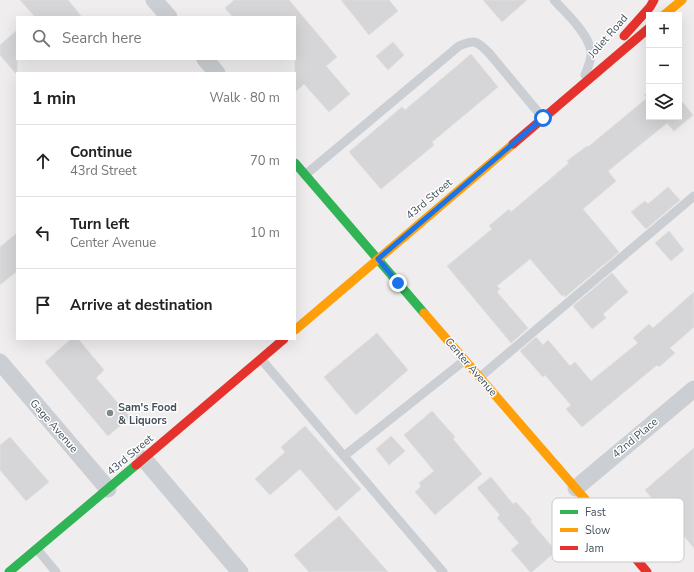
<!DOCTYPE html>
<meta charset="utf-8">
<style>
:root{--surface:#fff;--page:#f2f2f2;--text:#222;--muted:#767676;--line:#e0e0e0}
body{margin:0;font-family:"Nunito Sans",sans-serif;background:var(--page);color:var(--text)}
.controls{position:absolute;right:12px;top:12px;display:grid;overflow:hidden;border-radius:0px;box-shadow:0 4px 16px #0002}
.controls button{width:36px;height:36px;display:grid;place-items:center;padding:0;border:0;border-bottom:1px solid var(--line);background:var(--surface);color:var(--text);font:20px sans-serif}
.stop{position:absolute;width:12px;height:12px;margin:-9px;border:3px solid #1a73e8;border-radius:50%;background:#fff}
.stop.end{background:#1a73e8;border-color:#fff;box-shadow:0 1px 4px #0008}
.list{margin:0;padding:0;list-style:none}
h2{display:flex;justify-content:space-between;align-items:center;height:52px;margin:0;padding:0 16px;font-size:17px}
h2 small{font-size:13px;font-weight:400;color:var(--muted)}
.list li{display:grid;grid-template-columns:26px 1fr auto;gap:12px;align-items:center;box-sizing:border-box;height:72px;padding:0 16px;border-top:1px solid var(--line)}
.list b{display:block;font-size:15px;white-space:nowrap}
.list p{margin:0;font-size:13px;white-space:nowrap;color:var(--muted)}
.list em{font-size:13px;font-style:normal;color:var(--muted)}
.icon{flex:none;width:22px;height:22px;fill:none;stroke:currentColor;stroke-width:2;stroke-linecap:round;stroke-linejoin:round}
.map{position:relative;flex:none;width:694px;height:572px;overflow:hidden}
.search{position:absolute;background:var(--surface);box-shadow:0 4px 16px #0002;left:16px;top:16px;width:280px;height:44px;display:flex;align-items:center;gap:10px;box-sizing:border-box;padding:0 14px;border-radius:0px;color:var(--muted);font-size:15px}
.panel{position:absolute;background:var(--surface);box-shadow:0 4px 16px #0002;left:16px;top:72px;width:280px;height:268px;border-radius:0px}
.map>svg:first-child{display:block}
.building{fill:#d6d5d7;stroke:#e0dfe0}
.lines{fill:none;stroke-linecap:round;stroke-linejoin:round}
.lane{stroke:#cbced2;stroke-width:9}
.street{stroke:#cbced2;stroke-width:17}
.fast{stroke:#30b455;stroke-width:9}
.slow{stroke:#ff9f0a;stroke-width:9}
.jam{stroke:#e5322d;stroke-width:9}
.route{stroke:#1a73e8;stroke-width:5}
.poi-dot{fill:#7f878f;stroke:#fff;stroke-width:1.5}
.labels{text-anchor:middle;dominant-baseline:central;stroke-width:3;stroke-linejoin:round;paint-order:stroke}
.street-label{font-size:11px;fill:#43505c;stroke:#fff}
.poi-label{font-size:11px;font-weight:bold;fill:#43505c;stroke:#fff;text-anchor:start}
.key{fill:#fff;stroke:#c7cace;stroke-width:1}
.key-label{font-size:11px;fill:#43505c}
</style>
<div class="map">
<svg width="694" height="572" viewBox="0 0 694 572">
<rect width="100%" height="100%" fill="#efeded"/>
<g class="building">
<path d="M20 0H68L82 17H35Z"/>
<path d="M234 0H289L337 57 326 66 350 94 329 112 304 84 295 92V17H233L225 8Z"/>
<path d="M341 0H389L398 11 369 35Z"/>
<path d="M483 0H527L502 22Z"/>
<path d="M17 30V75L0 55V45Z"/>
<path d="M393 42 404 55 388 70 376 56Z"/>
<path d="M471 54 498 87 432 142 434 145 381 189 349 152 402 107 405 110Z"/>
<path d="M649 92V117H679V98L693 115 674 131 667 123 608 171 616 181 583 209 619 252 565 297 564 295 562 296 530 259 497 286 500 289 497 292 528 328 511 343 447 266 492 229 489 226 509 209 511 212 569 163 567 161 587 146 588 147 647 98 644 95Z"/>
<path d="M668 187 680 200 646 229 631 212 645 201 648 204Z"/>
<path d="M669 231 684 250 671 261 655 243Z"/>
<path d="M17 233V271L0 285V247Z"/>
<path d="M612 273 628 292 603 314 606 318 592 329 573 306Z"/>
<path d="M694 292V327L670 348 675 353 659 367 657 365 582 427 566 409 571 405 545 375 543 377 520 351 536 337 543 345 548 340 570 366 575 362 591 381 638 343 633 338 649 324 653 328Z"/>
<path d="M377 333 408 370 356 415 324 377Z"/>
<path d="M71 339H78L104 370 96 378 130 417 108 436 45 362Z"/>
<path d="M432 411 455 437 453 439 482 474 435 515 415 492 421 486 419 483 434 471 404 435Z"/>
<path d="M305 426 361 489 336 511 300 469 270 495 255 479 285 452 281 447Z"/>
<path d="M391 436 405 451 389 465 376 449Z"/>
<path d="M10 437 49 482 26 501 0 470V445Z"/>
<path d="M694 448V548L645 490Z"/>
<path d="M491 477 513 504 516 502 532 520 530 521 556 551 532 572H530L511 550 519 543 497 518 500 515 477 488Z"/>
<path d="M339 516 388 572H309L294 555Z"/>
</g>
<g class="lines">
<g class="lane">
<path d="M554 0C566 13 588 33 591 51 592 59 588 67 585 75"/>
<path d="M305 175 459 46C475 39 477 41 489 53L543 118"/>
<path d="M261 359 443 572"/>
<path d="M480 377 694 196"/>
<path d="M344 456 465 360"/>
<path d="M37 549 56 572"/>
</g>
<g class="street">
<path d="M154 0 169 17"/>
<path d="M205 59 217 73"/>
<path d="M0 362 108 489"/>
<path d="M144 459 240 572"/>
<path d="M576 488 694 389"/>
</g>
<g class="fast">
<path d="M295 163 424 313"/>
<path d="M9 572 136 465"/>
</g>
<g class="slow">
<path d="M664 15 682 0"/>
<path d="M424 313 604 521"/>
<path d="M295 330 513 144"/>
</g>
<g class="jam">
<path d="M624 36 650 7 654 0"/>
<path d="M513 144 649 28"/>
<path d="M136 465 284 339"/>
<path d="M604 521 647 572"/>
</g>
</g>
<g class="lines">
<path class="route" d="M398 283 378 259 543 118"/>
</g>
<circle class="poi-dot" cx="110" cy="413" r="4"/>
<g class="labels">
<g class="street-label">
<text transform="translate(608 36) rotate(-49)">Joliet Road</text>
<text transform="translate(429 199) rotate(-40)">43rd Street</text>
<text transform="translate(471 367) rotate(49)">Center Avenue</text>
<text transform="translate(54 426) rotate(49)">Gage Avenue</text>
<text transform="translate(635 438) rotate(-40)">42nd Place</text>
<text transform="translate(130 455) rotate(-40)">43rd Street</text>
</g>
<g class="poi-label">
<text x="118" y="407">Sam's Food<tspan x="118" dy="13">&amp; Liquors</tspan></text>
</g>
</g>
<rect x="552" y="498" width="132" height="64" rx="6" class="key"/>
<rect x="560" y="510" width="18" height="4" fill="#30b455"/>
<rect x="560" y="528" width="18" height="4" fill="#ff9f0a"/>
<rect x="560" y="546" width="18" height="4" fill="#e5322d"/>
<g class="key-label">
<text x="585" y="516">Fast</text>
<text x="585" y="534">Slow</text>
<text x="585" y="552">Jam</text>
</g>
</svg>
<div class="controls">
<button>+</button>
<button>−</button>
<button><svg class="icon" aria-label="layers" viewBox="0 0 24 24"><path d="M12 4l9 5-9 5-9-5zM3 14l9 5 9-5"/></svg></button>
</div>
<div class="stop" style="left:543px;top:118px"></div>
<div class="stop end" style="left:398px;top:283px"></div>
<div class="search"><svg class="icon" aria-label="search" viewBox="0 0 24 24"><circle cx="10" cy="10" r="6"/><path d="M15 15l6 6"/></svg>Search here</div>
<section class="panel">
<h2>1 min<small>Walk · 80 m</small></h2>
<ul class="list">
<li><svg class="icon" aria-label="ahead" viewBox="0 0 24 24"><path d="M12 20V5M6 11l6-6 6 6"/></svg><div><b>Continue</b><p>43rd Street</p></div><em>70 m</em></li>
<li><svg class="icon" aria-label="left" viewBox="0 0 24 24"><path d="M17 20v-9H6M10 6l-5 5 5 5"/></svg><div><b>Turn left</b><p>Center Avenue</p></div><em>10 m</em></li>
<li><svg class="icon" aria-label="arrive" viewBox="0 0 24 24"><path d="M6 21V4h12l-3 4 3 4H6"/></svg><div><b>Arrive at destination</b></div></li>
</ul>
</section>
</div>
